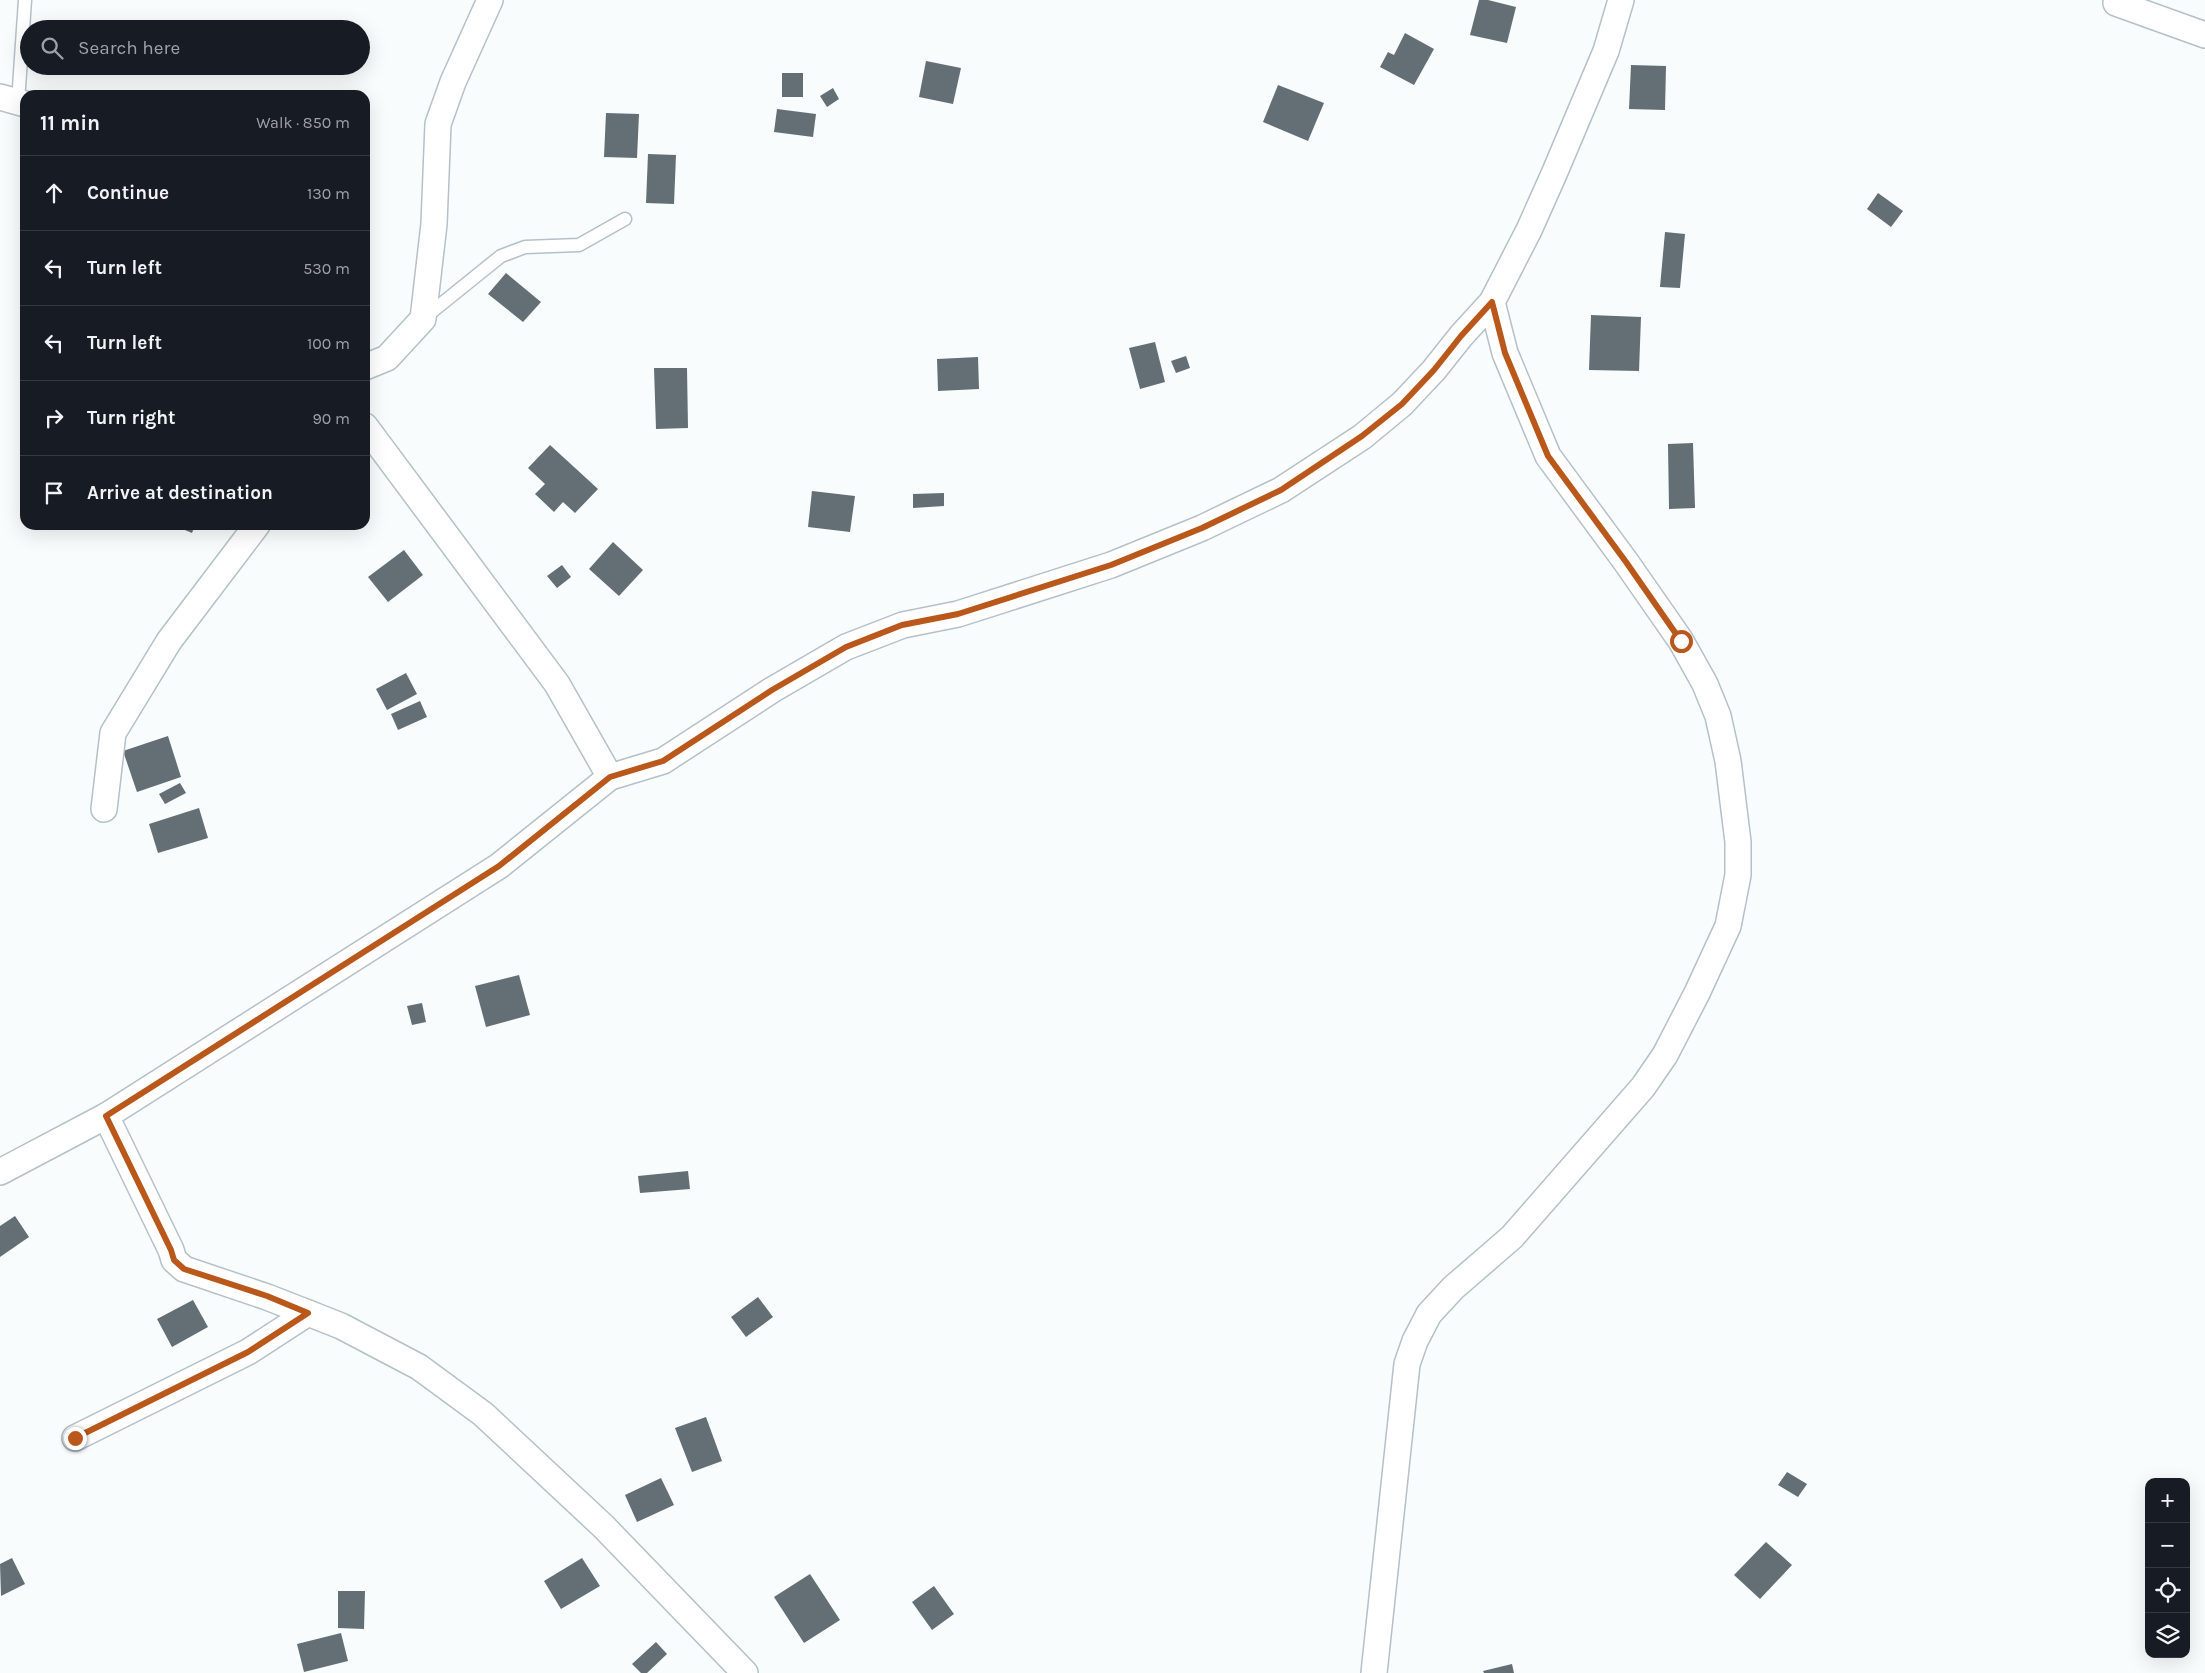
<!DOCTYPE html>
<meta charset="utf-8">
<style>
:root{--surface:#171b24;--page:#242831;--text:#f1f3f6;--muted:#9ea1a6;--line:#363941}
body{margin:0;font-family:Karla,sans-serif;background:var(--page);color:var(--text)}
.controls{position:absolute;right:15px;bottom:15px;display:grid;overflow:hidden;border-radius:10px;box-shadow:0 5px 20px #0002}
.controls button{width:45px;height:45px;display:grid;place-items:center;padding:0;border:0;border-bottom:1px solid var(--line);background:var(--surface);color:var(--text);font:25px sans-serif}
.stop{position:absolute;width:15px;height:15px;margin:-11px;border:4px solid #ba581c;border-radius:50%;background:#fff}
.stop.end{background:#ba581c;border-color:#fff;box-shadow:0 1px 5px #0008}
.list{margin:0;padding:0;list-style:none}
h2{display:flex;justify-content:space-between;align-items:center;height:65px;margin:0;padding:0 20px;font-size:21px}
h2 small{font-size:16px;font-weight:400;color:var(--muted)}
.list li{display:grid;grid-template-columns:32px 1fr auto;gap:15px;align-items:center;box-sizing:border-box;height:75px;padding:0 20px;border-top:1px solid var(--line)}
.list b{display:block;font-size:19px;white-space:nowrap}
.list em{font-size:16px;font-style:normal;color:var(--muted)}
.icon{flex:none;width:28px;height:28px;fill:none;stroke:currentColor;stroke-width:2;stroke-linecap:round;stroke-linejoin:round}
.map{position:relative;flex:none;width:2205px;height:1673px;overflow:hidden}
.search{position:absolute;background:var(--surface);box-shadow:0 5px 20px #0002;left:20px;top:20px;width:350px;height:55px;display:flex;align-items:center;gap:12px;box-sizing:border-box;padding:0 18px;border-radius:28px;color:var(--muted);font-size:19px}
.panel{position:absolute;background:var(--surface);box-shadow:0 5px 20px #0002;left:20px;top:90px;width:350px;height:440px;border-radius:15px}
.map>svg:first-child{display:block}
.building{fill:#636f75}
.lines{fill:none;stroke-linecap:round;stroke-linejoin:round}
.service-casing{stroke:#b4c1c8;stroke-width:15}
.minor-casing{stroke:#b4c1c8;stroke-width:28}
.service{stroke:#fff;stroke-width:12}
.minor{stroke:#fff;stroke-width:25}
.route{stroke:#ba581c;stroke-width:6}
</style>
<div class="map">
<svg width="2205" height="1673" viewBox="0 0 2205 1673">
<rect width="100%" height="100%" fill="#f9fcfd"/>
<g class="building">
<path d="M1479 0H1488L1516 7 1507 43 1470 35Z"/>
<path d="M1405 33 1434 49 1414 85 1380 67 1388 52 1394 55Z"/>
<path d="M926 61 961 68 953 104 919 97Z"/>
<path d="M1631 65 1666 66 1665 110 1629 109Z"/>
<rect x="782" y="73" width="21" height="24"/>
<path d="M1278 85 1324 103 1308 141 1263 122Z"/>
<path d="M833 88 839 99 827 107 820 96Z"/>
<path d="M777 109 816 114 813 137 774 132Z"/>
<path d="M606 113 639 114 637 158 604 157Z"/>
<path d="M648 154 676 155 674 204 646 203Z"/>
<path d="M1878 193 1903 211 1891 227 1867 209Z"/>
<path d="M1665 232 1685 234 1680 288 1660 287Z"/>
<path d="M506 273 541 302 523 322 488 294Z"/>
<path d="M1591 315 1641 317 1639 371 1589 370Z"/>
<path d="M1155 342 1165 382 1140 389 1129 348Z"/>
<path d="M1186 356 1190 368 1176 373 1171 361Z"/>
<path d="M978 357 979 389 938 391 937 359Z"/>
<path d="M654 368H687L688 428 656 429Z"/>
<path d="M1693 443 1695 508 1669 509 1668 444Z"/>
<path d="M550 445 598 489 575 513 563 502 554 512 535 494 545 484 528 468Z"/>
<path d="M812 491 855 496 850 532 808 527Z"/>
<path d="M944 493V506L913 508V494Z"/>
<path d="M173 525H195L192 533Z"/>
<path d="M613 542 643 570 619 596 589 569Z"/>
<path d="M404 550 423 575 388 602 368 577Z"/>
<path d="M562 565 571 577 557 588 547 576Z"/>
<path d="M406 673 417 694 387 710 376 689Z"/>
<path d="M420 701 427 717 398 730 391 714Z"/>
<path d="M168 736 181 777 137 792 123 751Z"/>
<path d="M180 783 186 793 165 804 159 794Z"/>
<path d="M199 808 208 838 158 853 149 824Z"/>
<path d="M519 975 530 1015 486 1027 475 986Z"/>
<path d="M422 1003 426 1022 412 1025 407 1006Z"/>
<path d="M688 1171 690 1189 640 1193 638 1176Z"/>
<path d="M15 1216 29 1237 0 1257V1226Z"/>
<path d="M758 1297 773 1317 746 1337 731 1317Z"/>
<path d="M193 1300 208 1327 172 1347 157 1319Z"/>
<path d="M706 1417 722 1461 692 1472 675 1428Z"/>
<path d="M1787 1472 1807 1484 1798 1497 1778 1485Z"/>
<path d="M661 1478 674 1505 637 1522 625 1495Z"/>
<path d="M1766 1542 1792 1565 1760 1599 1734 1575Z"/>
<path d="M12 1558 25 1584 1 1596 0 1564Z"/>
<path d="M582 1558 600 1586 561 1609 544 1581Z"/>
<path d="M810 1574 840 1620 804 1643 774 1597Z"/>
<path d="M934 1586 954 1614 932 1630 912 1602Z"/>
<path d="M338 1591H365L364 1629 338 1628Z"/>
<path d="M341 1633 348 1661 304 1672 297 1644Z"/>
<path d="M656 1642 667 1654 647 1673H641L632 1664Z"/>
<path d="M1512 1664 1514 1673H1484L1483 1671Z"/>
</g>
<g class="lines">
<defs>
<g id="service">
<path d="M18 102 25 0"/>
<path d="M424 318 501 256 525 247 579 245 625 219"/>
</g>
<g id="minor">
<path d="M2116 3 2205 35"/>
<path d="M0 97 25 104"/>
<path d="M365 367 387 358 423 319 434 224 438 124 453 82 490 0"/>
<path d="M365 426 557 684 610 777"/>
<path d="M104 809 113 733 169 641 257 525"/>
<path d="M106 1116 171 1250 174 1260 184 1269 267 1297 308 1313 341 1326 419 1367 483 1414 604 1527 745 1673"/>
<path d="M0 1172 106 1116 499 866 610 777 663 761 772 690 846 647 903 625 958 614 1111 565 1202 528 1281 490 1362 437 1402 404 1434 370 1461 336 1492 302 1529 230 1554 174 1606 51 1621 0"/>
<path d="M75 1438 248 1352 308 1313"/>
<path d="M1374 1673 1407 1364 1415 1341 1429 1314 1453 1288 1512 1237 1643 1087 1665 1055 1697 993 1728 926 1738 875V842L1728 761 1718 716 1705 684 1681 641 1626 562 1548 456 1505 353 1492 302"/>
</g>
</defs>
<use href="#service" class="service-casing"/>
<use href="#minor" class="minor-casing"/>
<use href="#service" class="service"/>
<use href="#minor" class="minor"/>
</g>
<g class="lines">
<path class="route" d="M75 1438 248 1352 308 1313 267 1296 184 1269 174 1260 171 1250 106 1116 499 866 610 777 663 761 772 690 846 647 902 625 958 614 1111 565 1202 528 1281 490 1362 436 1402 404 1434 370 1461 336 1492 302 1505 353 1548 456 1626 562 1681 641"/>
</g>
</svg>
<div class="controls">
<button>+</button>
<button>−</button>
<button><svg class="icon" aria-label="locate" viewBox="0 0 24 24"><circle cx="12" cy="12" r="6"/><path d="M12 2v4M12 18v4M2 12h4M18 12h4"/></svg></button>
<button><svg class="icon" aria-label="layers" viewBox="0 0 24 24"><path d="M12 4l9 5-9 5-9-5zM3 14l9 5 9-5"/></svg></button>
</div>
<div class="stop" style="left:1681px;top:641px"></div>
<div class="stop end" style="left:75px;top:1438px"></div>
<div class="search"><svg class="icon" aria-label="search" viewBox="0 0 24 24"><circle cx="10" cy="10" r="6"/><path d="M15 15l6 6"/></svg>Search here</div>
<section class="panel">
<h2>11 min<small>Walk · 850 m</small></h2>
<ul class="list">
<li><svg class="icon" aria-label="ahead" viewBox="0 0 24 24"><path d="M12 20V5M6 11l6-6 6 6"/></svg><div><b>Continue</b></div><em>130 m</em></li>
<li><svg class="icon" aria-label="left" viewBox="0 0 24 24"><path d="M17 20v-9H6M10 6l-5 5 5 5"/></svg><div><b>Turn left</b></div><em>530 m</em></li>
<li><svg class="icon" aria-label="left" viewBox="0 0 24 24"><path d="M17 20v-9H6M10 6l-5 5 5 5"/></svg><div><b>Turn left</b></div><em>100 m</em></li>
<li><svg class="icon" aria-label="right" viewBox="0 0 24 24"><path d="M7 20v-9h11M14 6l5 5-5 5"/></svg><div><b>Turn right</b></div><em>90 m</em></li>
<li><svg class="icon" aria-label="arrive" viewBox="0 0 24 24"><path d="M6 21V4h12l-3 4 3 4H6"/></svg><div><b>Arrive at destination</b></div></li>
</ul>
</section>
</div>
